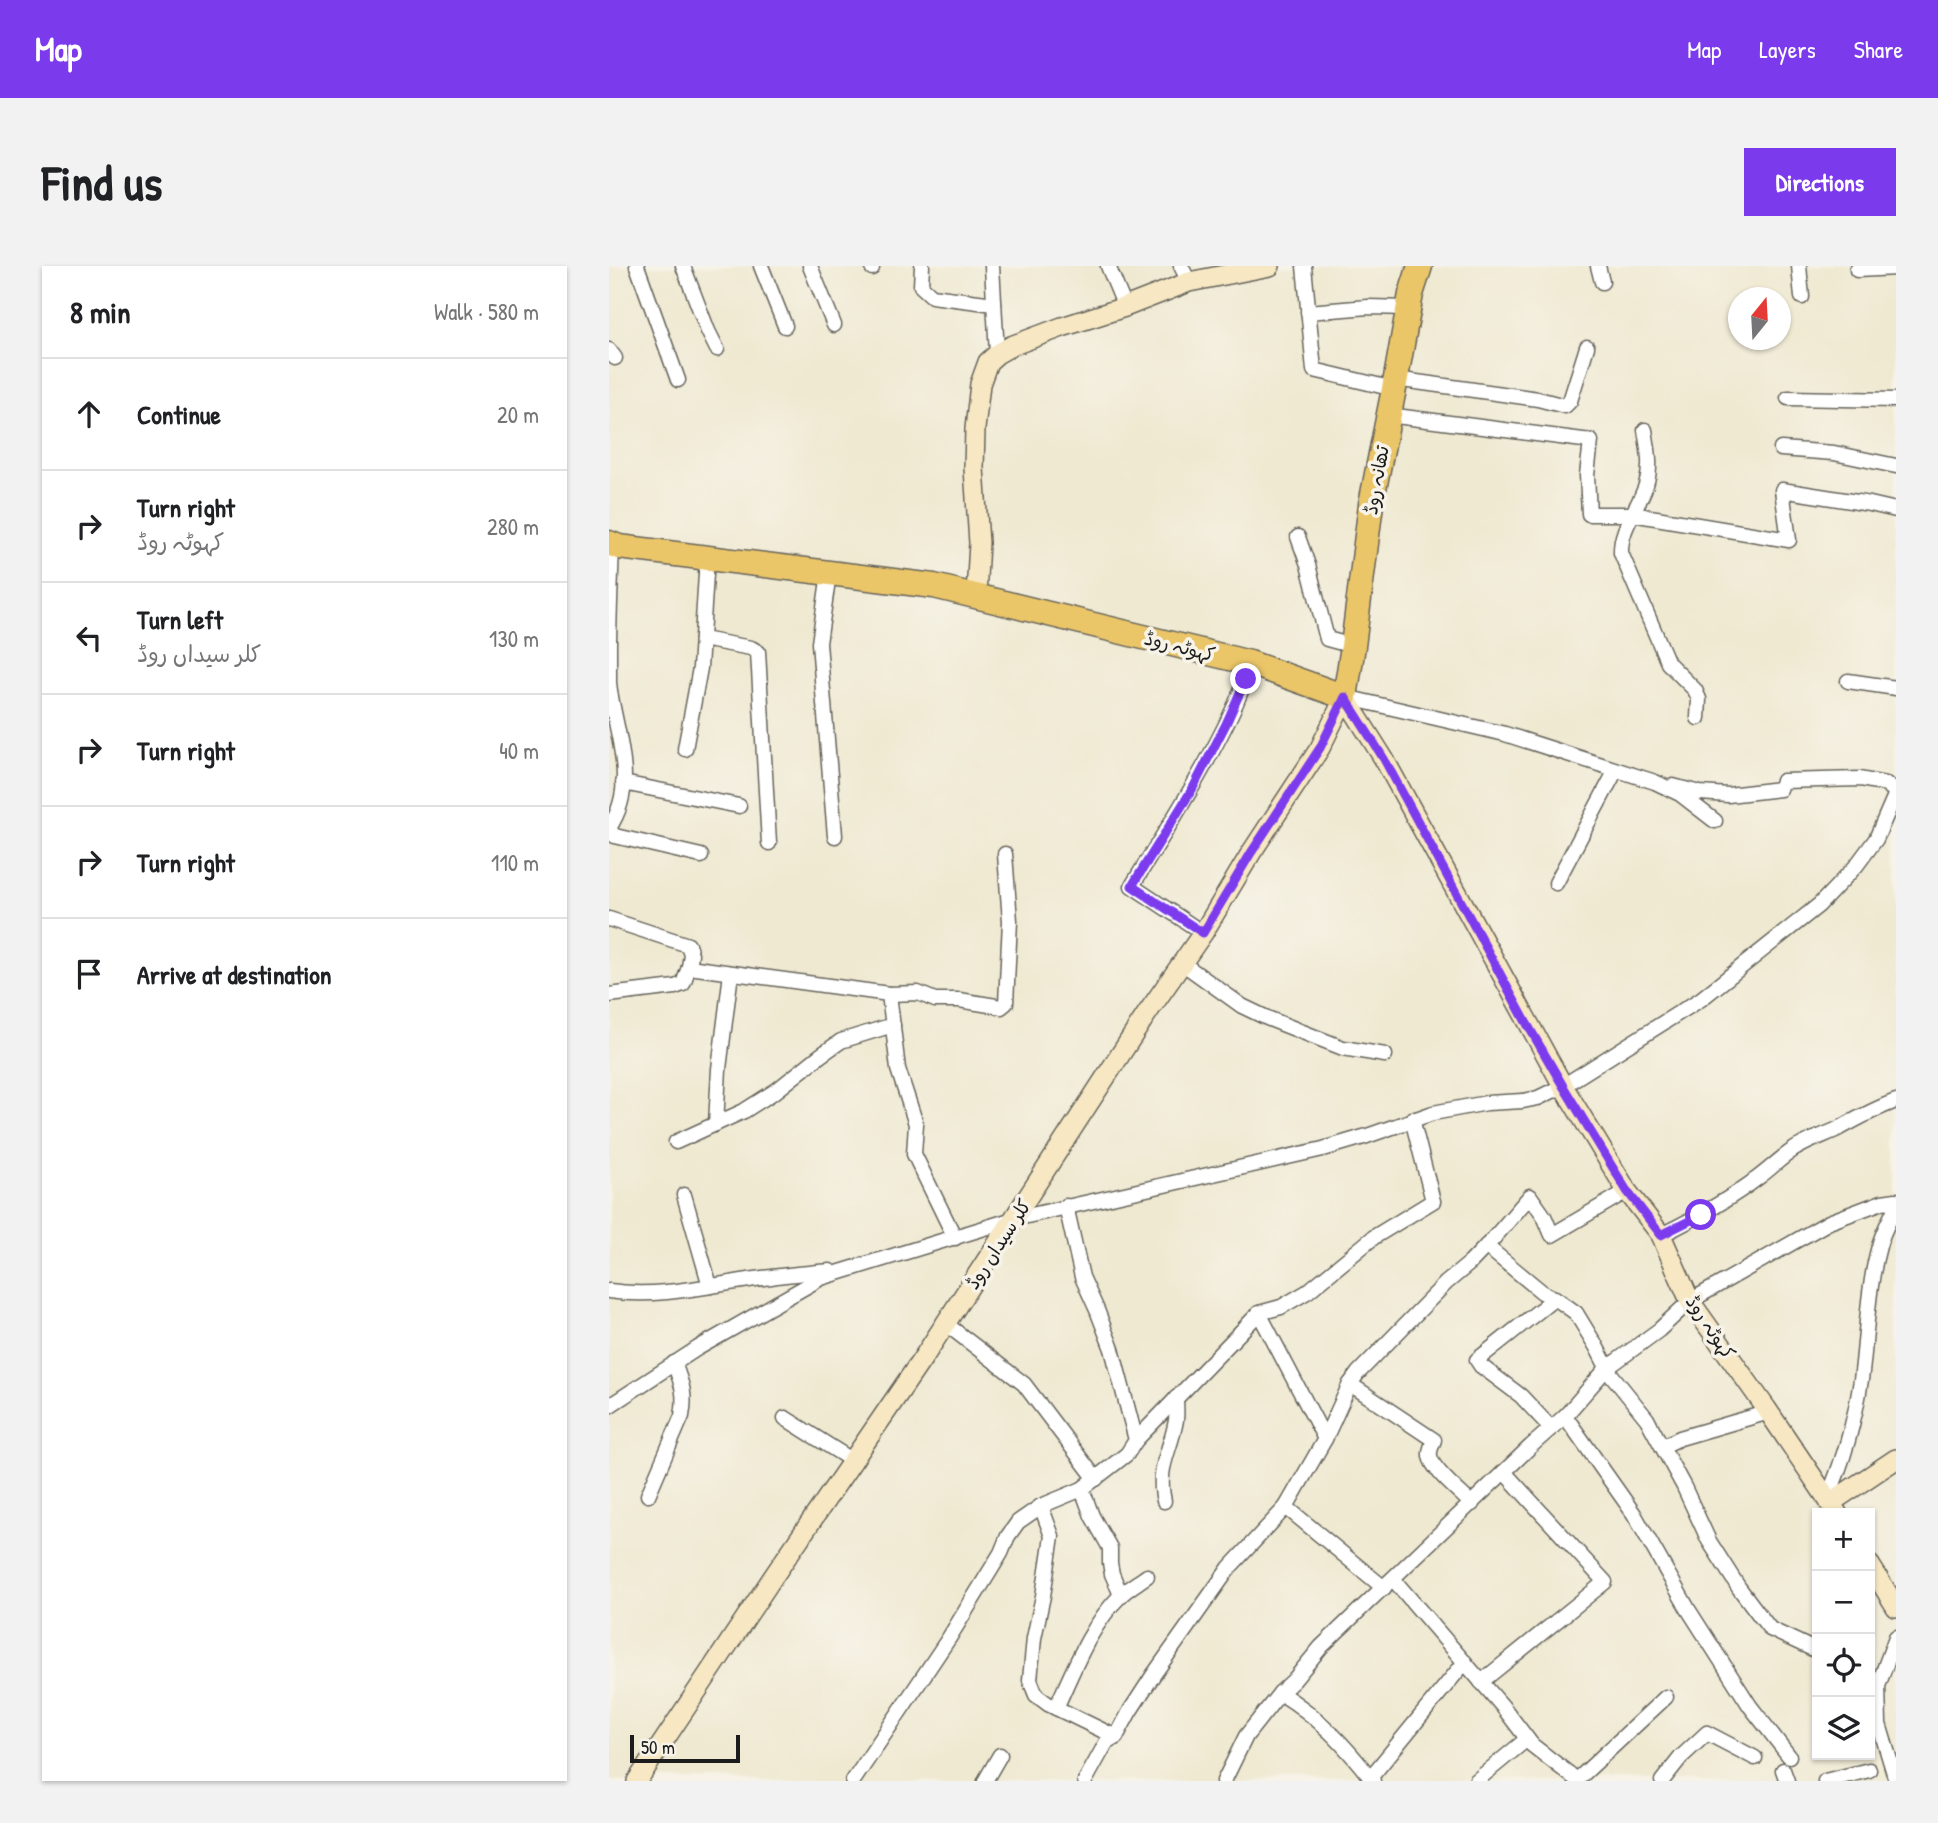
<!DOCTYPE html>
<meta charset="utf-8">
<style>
:root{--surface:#fff;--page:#f2f2f2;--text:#202124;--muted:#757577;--line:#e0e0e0;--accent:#7c3aed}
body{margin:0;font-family:"Patrick Hand","Playpen Sans Arabic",sans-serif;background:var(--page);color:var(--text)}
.controls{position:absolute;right:21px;bottom:21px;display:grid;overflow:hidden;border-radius:0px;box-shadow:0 2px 5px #0004}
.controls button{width:63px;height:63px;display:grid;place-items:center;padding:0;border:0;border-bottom:2px solid var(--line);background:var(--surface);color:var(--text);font:35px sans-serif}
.compass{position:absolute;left:1119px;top:21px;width:63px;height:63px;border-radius:50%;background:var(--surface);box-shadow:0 2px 5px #0004;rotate:18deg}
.scale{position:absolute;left:21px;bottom:18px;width:110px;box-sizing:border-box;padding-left:7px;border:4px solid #1c1c1c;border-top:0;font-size:19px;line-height:24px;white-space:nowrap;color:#1c1c1c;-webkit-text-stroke:5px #f7f3e8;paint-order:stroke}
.stop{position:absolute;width:21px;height:21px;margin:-16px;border:5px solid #7c3aed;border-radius:50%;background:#fff}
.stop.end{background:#7c3aed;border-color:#fff;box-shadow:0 2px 7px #0008}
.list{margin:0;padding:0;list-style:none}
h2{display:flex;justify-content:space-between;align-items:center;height:91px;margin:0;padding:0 28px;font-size:30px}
h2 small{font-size:23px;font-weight:400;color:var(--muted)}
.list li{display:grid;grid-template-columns:46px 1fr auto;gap:21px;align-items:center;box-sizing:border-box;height:112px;padding:0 28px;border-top:2px solid var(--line)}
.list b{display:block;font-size:26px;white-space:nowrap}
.list p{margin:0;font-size:23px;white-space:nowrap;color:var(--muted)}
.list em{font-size:23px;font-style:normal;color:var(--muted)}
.icon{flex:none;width:38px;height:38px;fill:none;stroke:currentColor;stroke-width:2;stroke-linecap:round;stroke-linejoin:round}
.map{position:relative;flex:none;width:1287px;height:1515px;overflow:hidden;border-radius:0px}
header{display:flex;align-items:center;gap:42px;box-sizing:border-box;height:98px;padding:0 35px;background:var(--accent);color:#fff}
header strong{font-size:33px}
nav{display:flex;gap:38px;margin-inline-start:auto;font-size:24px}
.intro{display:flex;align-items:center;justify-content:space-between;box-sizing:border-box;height:168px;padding:0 42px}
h1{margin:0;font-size:49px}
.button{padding:18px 32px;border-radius:0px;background:var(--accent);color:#fff;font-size:24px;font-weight:700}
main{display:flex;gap:42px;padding:0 42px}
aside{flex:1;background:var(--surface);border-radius:0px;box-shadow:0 2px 5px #0004}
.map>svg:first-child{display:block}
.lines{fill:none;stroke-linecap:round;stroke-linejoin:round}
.street-casing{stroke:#66645b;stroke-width:17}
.secondary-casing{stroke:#66645b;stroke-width:22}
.highway-casing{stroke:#66645b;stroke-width:27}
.street{stroke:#fff;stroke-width:14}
.secondary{stroke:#f7e8c3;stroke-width:19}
.highway{stroke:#ebc669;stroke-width:24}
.route{stroke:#7c3aed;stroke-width:9}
.labels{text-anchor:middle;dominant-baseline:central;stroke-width:7;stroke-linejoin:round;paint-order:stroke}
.street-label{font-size:19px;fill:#1c1c1c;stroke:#f7f3e8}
</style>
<header>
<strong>Map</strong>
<nav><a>Map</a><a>Layers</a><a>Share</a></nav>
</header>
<div class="intro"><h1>Find us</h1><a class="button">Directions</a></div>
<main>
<aside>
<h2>8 min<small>Walk · 580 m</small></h2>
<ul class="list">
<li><svg class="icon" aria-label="ahead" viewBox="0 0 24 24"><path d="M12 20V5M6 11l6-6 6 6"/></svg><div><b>Continue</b></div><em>20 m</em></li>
<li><svg class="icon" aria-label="right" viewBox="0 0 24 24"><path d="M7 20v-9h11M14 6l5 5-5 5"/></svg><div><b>Turn right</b><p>کہوٹہ روڈ</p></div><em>280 m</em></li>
<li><svg class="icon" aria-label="left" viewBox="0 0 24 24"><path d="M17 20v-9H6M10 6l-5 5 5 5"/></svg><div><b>Turn left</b><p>کلر سیداں روڈ</p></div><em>130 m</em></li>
<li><svg class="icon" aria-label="right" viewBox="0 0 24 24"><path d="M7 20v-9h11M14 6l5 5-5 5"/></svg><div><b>Turn right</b></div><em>40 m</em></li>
<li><svg class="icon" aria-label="right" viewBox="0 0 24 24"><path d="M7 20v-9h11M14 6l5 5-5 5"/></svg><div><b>Turn right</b></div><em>110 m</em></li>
<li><svg class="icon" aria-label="arrive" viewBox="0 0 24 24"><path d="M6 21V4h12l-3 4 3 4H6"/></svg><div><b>Arrive at destination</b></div></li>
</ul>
</aside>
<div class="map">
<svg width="1287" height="1515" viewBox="0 0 1287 1515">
<rect width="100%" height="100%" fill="#f7f3e8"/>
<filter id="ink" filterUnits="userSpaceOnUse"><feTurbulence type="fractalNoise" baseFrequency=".0143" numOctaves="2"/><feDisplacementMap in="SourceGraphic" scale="14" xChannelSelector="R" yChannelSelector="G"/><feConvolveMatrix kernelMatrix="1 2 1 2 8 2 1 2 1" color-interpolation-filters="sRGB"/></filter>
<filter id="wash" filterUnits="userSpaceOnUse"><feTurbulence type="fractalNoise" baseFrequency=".00686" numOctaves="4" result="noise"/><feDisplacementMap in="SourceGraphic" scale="28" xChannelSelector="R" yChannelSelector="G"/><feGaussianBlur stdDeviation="1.57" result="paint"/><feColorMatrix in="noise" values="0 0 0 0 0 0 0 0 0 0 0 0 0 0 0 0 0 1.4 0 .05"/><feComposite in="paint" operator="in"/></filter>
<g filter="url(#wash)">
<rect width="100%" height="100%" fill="#efe9d1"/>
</g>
<g filter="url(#ink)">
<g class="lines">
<defs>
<g id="street">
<path d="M28 0 69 114"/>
<path d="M74 0 99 65 108 83"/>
<path d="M152 0 176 60"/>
<path d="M201 0 225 59"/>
<path d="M263 0V2"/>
<path d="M313 0 312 20 323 30 385 38"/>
<path d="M383 0 388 88"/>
<path d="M499 0 516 41"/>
<path d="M572 0 580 16"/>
<path d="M695 0 705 104 785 123"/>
<path d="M989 0 993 16"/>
<path d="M1190 0 1193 31"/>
<path d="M1248 4 1287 2"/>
<path d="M699 46 759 41 799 42"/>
<path d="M0 84 6 92"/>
<path d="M786 113 929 133 956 140 961 135 978 81"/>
<path d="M1179 132 1287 134"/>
<path d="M779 149 982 175 978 209 980 248H1023L1180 274 1173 224 1261 238 1287 244"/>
<path d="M1036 164C1039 183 1043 200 1037 219 1029 243 1011 262 1012 287L1059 397 1086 424 1090 433 1089 452"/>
<path d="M1172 183 1225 187 1287 200"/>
<path d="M689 271 699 299 718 373 744 380"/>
<path d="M220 307 210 377 226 570"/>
<path d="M93 373 142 382 149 386 160 577"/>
<path d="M1239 415 1287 422"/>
<path d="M736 431 896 468 1046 516 1071 528 1106 555"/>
<path d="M76 483 91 402 98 292"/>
<path d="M14 517 130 540"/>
<path d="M1064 520 1091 527 1119 529 1171 523 1174 515 1251 513 1277 518 1287 526"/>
<path d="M0 562C31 516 5 465 0 417 0 406 0 395 0 384 0 349 2 313 3 277"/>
<path d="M0 564 6 570 92 590"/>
<path d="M947 617 1007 504"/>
<path d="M0 653 79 679 82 688 80 701 280 728 289 803 307 858 305 888 346 972"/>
<path d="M594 667 523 620C552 572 582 527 608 476 621 451 634 425 641 397"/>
<path d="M573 697 633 740 658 752 734 782 776 789"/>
<path d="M280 728 309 727 326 734H350L387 740 392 741 397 737 401 655 396 588"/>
<path d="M0 729 66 721 74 718 80 701"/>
<path d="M107 858 110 803 122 707"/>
<path d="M67 876 135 845 168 824 212 789 232 775 284 759"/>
<path d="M75 929 101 1020"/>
<path d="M457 940 473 1011 488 1044 503 1083 527 1174 518 1188 473 1223 432 1240 443 1270 434 1330 425 1372 421 1414 427 1429 439 1438 507 1471 497 1477 476 1515"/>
<path d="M1052 969C1087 952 1120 934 1150 911 1162 902 1172 892 1184 884 1199 874 1217 869 1233 861 1251 851 1268 842 1287 835"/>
<path d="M877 980 933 1026 949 1034 967 1047 987 1080 1001 1107 1038 1153 1075 1221 1100 1275 1130 1322 1161 1363 1208 1385"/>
<path d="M0 1025C53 1033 109 1017 162 1011 182 1008 202 1007 221 1005"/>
<path d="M650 1047 716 1173"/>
<path d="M337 1058 415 1118 487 1213"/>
<path d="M741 1118 825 1174C823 1179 820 1185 821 1190 823 1204 852 1227 863 1238"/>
<path d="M0 1140 89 1082 212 1012 405 953 714 883 758 870 824 847 878 837 914 835 929 832 954 820 1092 733 1210 639 1247 600 1267 573 1287 527"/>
<path d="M956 1150 1025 1248 1079 1343 1141 1440 1180 1490"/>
<path d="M176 1152 244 1195"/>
<path d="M942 1162 912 1130 872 1100 868 1094 946 1032"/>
<path d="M527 1174 650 1047 672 1041 698 1026 765 971 824 935 803 853"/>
<path d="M1054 1180 1071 1172 1160 1146"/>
<path d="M473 1223 483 1250 501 1282V1297L503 1308 512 1329"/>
<path d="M39 1229 73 1150C77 1128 73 1118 65 1097"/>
<path d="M1218 1233C1234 1196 1246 1154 1252 1114 1258 1069 1258 1024 1270 980 1273 967 1281 953 1287 941"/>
<path d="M555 1235C547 1201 562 1185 567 1154 568 1147 567 1139 567 1132"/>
<path d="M677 1241 775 1322"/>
<path d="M784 1313 894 1441 923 1479 968 1514 1057 1431"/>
<path d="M1287 1371 1269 1420 1270 1458 1287 1514"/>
<path d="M872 1416 996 1316 895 1206"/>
<path d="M671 1427C710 1451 736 1479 764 1515"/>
<path d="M447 1442C465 1403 481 1360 512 1329 519 1322 530 1316 538 1310"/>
<path d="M507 1471 521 1445 545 1408 621 1301 677 1241 716 1173 741 1118 749 1107 837 1017 861 997 884 973 921 930 935 950 943 969 1018 925"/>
<path d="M1174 1504 1178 1515"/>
<path d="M761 1512 856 1396"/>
<path d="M244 1515 340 1372 392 1287 399 1270 409 1256 432 1240"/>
<path d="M376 1515 391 1489"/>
<path d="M615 1515 637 1470 671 1427 685 1414 712 1381 922 1180 956 1150 998 1102 1050 1064 1081 1035 1220 956 1273 936 1287 934"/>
<path d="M867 1515 918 1473"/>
<path d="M1053 1515 1072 1491 1098 1467 1146 1492"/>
<path d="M1216 1515 1260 1504"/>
</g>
<g id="secondary">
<path d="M367 329 370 277 365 202 366 163 371 118 379 96 388 88 402 80 453 61 516 41 580 16 661 0"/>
<path d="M736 431 775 493 954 820 1018 925 1052 969 1081 1035 1157 1142 1228 1247"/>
<path d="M1221 1237 1287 1193"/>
<path d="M1261 1299 1287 1341"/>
<path d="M28 1515 164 1311 316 1089 539 746 594 667 642 587 711 482 736 431"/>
</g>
<path id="highway" d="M0 277 10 281 325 320 641 397 736 431 744 380 762 238 785 123 802 28 811 0"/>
</defs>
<use href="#street" class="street-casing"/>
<use href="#secondary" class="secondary-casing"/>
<use href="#highway" class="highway-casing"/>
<use href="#street" class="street"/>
<use href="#secondary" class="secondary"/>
<use href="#highway" class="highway"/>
</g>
</g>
<g class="lines" filter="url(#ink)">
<path class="route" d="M637 413 617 458 584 522 523 620 594 667 642 587 711 482 736 431 775 493 917 756 954 820 1018 925 1052 969 1092 949"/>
</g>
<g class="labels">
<g class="street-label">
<text transform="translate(767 214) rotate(-80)">تھانہ روڈ</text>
<text transform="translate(571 380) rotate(14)">کہوٹہ روڈ</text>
<text transform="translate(389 978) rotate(-57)">کلر سیداں روڈ</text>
<text transform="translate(1102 1061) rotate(56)">کہوٹہ روڈ</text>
</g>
</g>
</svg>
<div class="controls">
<button>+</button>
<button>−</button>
<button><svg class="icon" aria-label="locate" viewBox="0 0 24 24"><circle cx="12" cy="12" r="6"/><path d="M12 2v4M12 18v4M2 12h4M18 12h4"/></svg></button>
<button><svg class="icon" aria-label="layers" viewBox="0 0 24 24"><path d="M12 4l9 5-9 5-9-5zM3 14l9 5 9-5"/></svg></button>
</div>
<svg class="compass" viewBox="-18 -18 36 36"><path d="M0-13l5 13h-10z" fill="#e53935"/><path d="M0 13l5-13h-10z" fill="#757577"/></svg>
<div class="scale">50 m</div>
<div class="stop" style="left:1092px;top:949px"></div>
<div class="stop end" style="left:637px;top:413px"></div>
</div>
</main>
